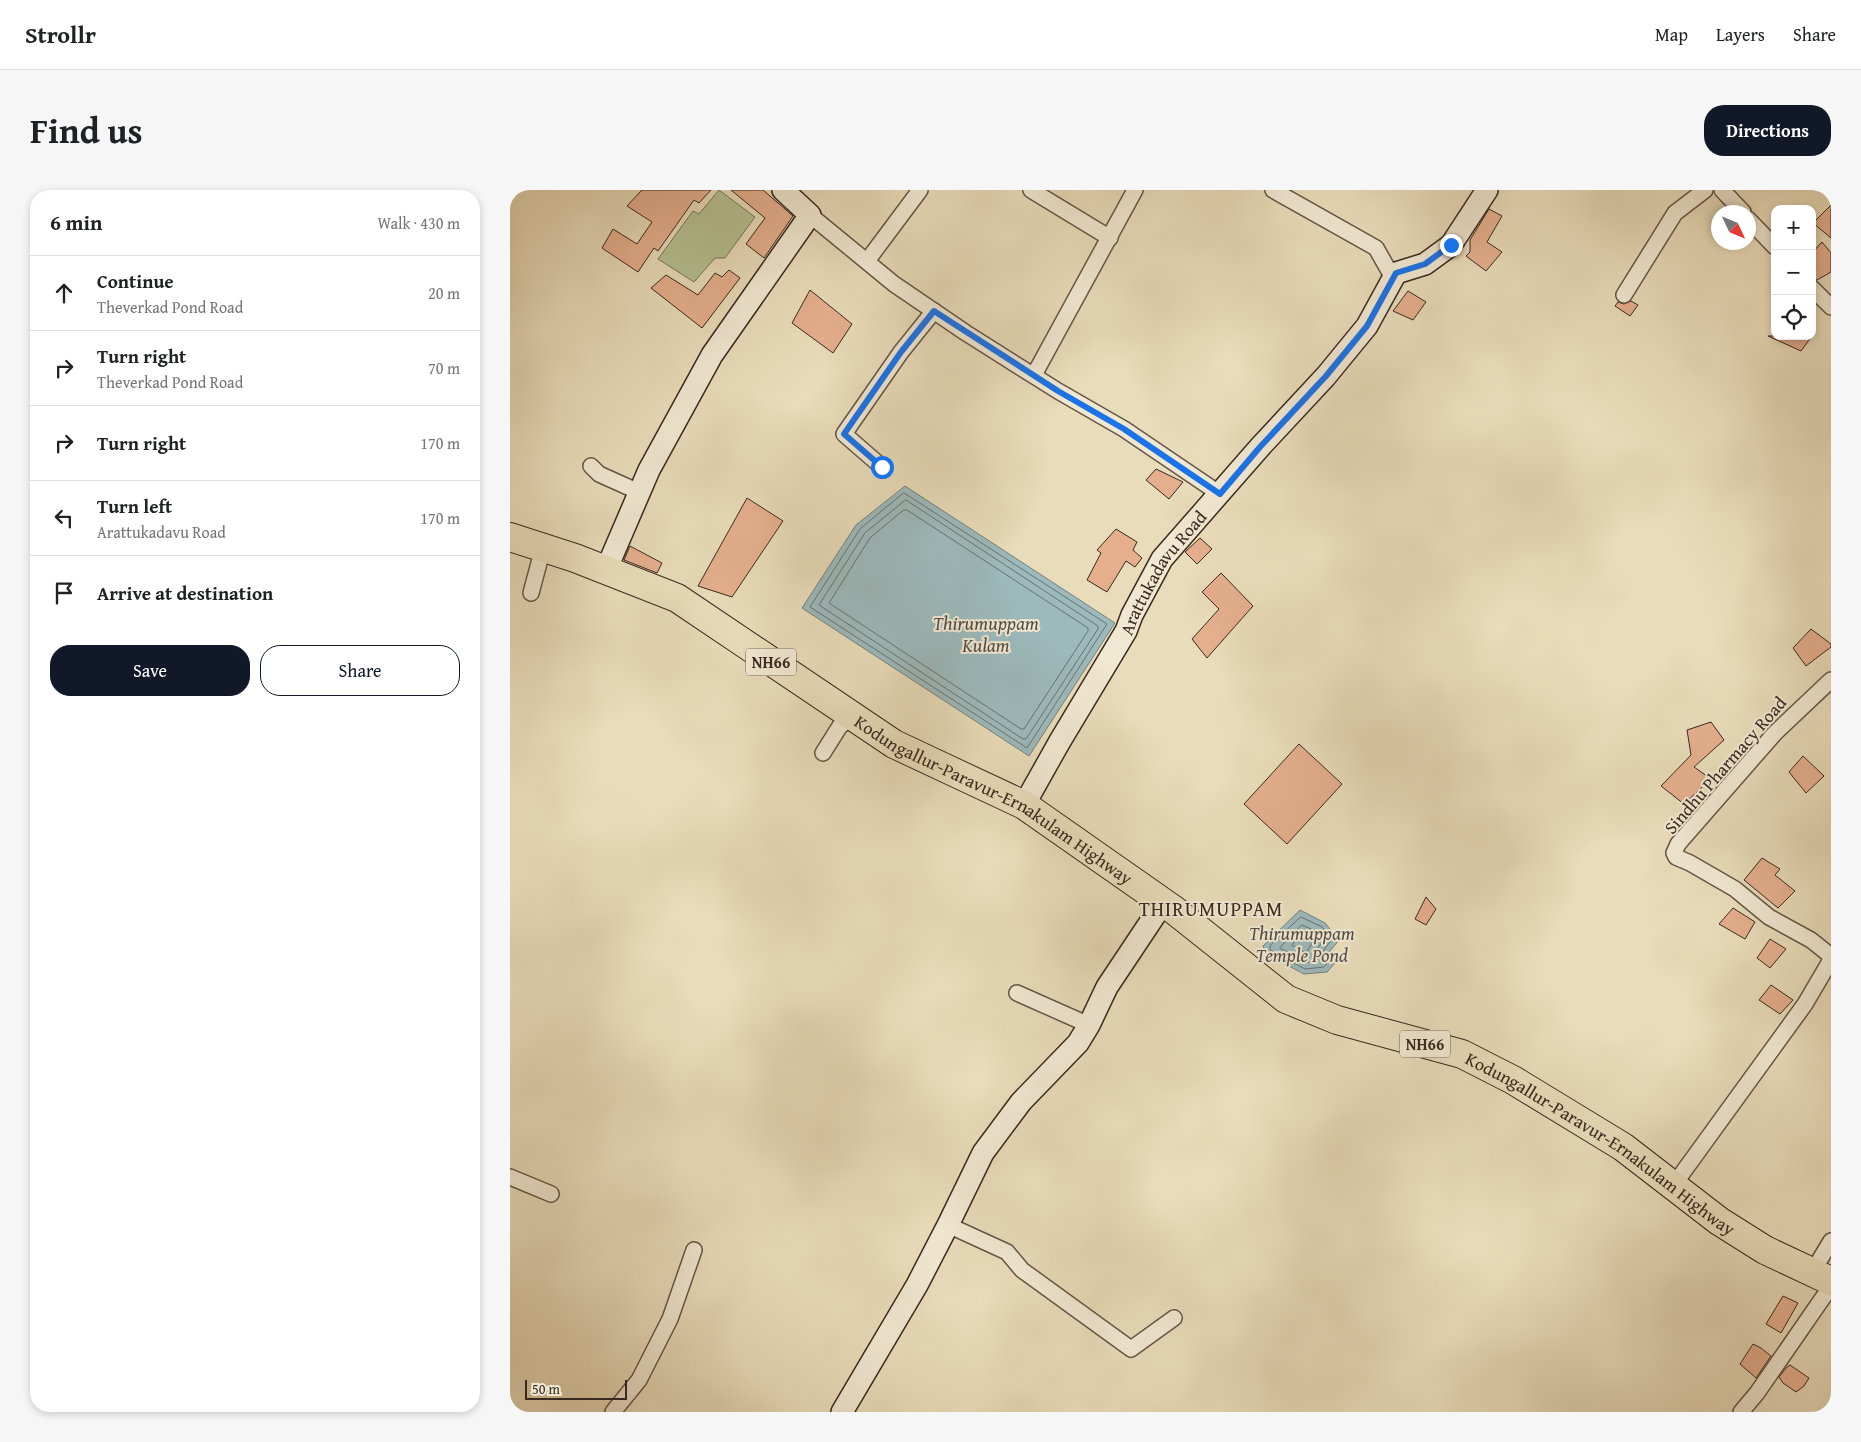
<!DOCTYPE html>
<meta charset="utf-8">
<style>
:root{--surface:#fff;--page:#f6f6f6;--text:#202124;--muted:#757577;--line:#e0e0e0;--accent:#111827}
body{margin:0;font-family:"Gentium Book Plus",serif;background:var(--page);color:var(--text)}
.controls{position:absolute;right:15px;top:15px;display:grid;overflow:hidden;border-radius:10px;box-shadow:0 2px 8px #0003}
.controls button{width:45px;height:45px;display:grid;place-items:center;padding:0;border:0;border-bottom:1px solid var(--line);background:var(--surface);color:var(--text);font:25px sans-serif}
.compass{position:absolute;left:1201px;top:15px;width:45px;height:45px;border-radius:50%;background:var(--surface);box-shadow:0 2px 8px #0003;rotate:134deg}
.scale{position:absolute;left:15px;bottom:12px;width:102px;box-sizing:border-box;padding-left:5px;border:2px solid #392920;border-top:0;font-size:14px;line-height:18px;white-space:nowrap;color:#392920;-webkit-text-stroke:4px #f1e8d2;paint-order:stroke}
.stop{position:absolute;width:15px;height:15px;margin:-11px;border:4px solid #1a73e8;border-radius:50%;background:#fff}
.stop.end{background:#1a73e8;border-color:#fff;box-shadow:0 1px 5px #0008}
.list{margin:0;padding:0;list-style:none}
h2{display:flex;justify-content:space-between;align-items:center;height:65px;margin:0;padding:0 20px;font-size:21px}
h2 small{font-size:16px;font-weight:400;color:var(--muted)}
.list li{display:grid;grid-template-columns:32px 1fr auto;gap:15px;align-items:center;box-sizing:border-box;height:75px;padding:0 20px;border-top:1px solid var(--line)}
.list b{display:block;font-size:19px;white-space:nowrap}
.list p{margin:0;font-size:16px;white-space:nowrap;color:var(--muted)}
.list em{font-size:16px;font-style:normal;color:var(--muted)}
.actions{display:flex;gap:10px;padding:15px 20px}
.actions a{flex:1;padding:11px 0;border:1px solid var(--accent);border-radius:20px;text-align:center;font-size:18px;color:var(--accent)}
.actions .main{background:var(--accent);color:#fff}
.icon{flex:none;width:28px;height:28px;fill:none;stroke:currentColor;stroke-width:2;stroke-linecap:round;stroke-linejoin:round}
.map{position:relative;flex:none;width:1321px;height:1222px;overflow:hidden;border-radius:20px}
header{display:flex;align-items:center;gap:30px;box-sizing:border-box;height:70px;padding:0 25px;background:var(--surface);border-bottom:1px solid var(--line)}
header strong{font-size:24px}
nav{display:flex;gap:28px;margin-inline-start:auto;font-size:18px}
.intro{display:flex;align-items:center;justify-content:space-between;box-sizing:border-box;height:120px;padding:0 30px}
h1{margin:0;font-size:35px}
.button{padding:12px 22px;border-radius:20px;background:var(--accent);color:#fff;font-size:18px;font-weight:700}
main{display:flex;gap:30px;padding:0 30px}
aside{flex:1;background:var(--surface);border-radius:20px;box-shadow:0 2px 8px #0003}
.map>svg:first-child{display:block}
.green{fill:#b5c091;stroke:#777458}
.water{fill:#9cb9bb;stroke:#747f7d}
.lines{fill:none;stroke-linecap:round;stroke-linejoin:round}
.shore{stroke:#6a716e;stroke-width:1}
.building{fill:#e5af8e;stroke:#392920}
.street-casing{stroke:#655646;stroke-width:18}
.secondary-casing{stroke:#392920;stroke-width:24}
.highway-casing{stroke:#392920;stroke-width:30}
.street{stroke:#f1e8d2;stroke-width:15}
.secondary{stroke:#f1e8d2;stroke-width:21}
.highway{stroke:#e9dcba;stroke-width:28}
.route{stroke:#1a73e8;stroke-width:6}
.labels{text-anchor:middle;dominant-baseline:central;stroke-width:4;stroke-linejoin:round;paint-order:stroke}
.shield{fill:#f1e8d2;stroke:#706255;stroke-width:1}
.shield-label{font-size:16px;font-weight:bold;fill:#392920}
.street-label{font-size:18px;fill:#392920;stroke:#f1e8d2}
.water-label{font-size:19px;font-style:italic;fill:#524d47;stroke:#f1e8d2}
.quarter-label{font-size:20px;letter-spacing:1px;fill:#392920;stroke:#f1e8d2}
</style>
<header>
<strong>Strollr</strong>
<nav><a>Map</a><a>Layers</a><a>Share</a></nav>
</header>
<div class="intro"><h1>Find us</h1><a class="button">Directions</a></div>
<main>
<aside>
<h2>6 min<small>Walk · 430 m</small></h2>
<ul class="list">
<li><svg class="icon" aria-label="ahead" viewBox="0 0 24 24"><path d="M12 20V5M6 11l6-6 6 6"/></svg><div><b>Continue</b><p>Theverkad Pond Road</p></div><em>20 m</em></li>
<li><svg class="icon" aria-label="right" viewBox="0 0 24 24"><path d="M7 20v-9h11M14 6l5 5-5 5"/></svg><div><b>Turn right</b><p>Theverkad Pond Road</p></div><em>70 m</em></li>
<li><svg class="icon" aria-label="right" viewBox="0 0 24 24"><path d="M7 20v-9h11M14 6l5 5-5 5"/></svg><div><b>Turn right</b></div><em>170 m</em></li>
<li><svg class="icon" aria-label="left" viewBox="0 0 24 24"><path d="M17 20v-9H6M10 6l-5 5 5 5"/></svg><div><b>Turn left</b><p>Arattukadavu Road</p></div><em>170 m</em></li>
<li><svg class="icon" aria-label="arrive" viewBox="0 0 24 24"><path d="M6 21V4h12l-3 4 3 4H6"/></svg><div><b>Arrive at destination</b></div></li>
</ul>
<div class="actions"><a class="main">Save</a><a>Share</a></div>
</aside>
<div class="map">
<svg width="1321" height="1222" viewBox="0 0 1321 1222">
<rect width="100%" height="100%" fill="#e9dcba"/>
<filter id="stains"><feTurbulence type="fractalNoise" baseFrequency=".004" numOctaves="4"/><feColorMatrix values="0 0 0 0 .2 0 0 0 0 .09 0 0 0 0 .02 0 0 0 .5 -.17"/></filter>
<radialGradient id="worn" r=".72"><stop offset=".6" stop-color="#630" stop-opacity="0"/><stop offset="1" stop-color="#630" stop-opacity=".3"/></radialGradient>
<path class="green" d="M209 0 245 27 215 68H205L184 92 148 69 183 21 189 24Z"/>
<g class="water">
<path d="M395 296 605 433 519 566 292 418 346 335Z"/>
<path d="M790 720 815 733 829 750 816 766 825 773 817 782 794 784 756 764 753 756Z"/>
</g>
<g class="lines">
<g class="shore">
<path d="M394 303 597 434 517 558 300 417 350 339Z"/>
<path d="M396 310 588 436V439L516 549H513L309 415 355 343Z"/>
<path d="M394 320H397L578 438V441L514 539H511L319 413 360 348Z"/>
<path d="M791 727 812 737 822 749 811 764 812 769 817 774 814 777 795 779 760 760V756Z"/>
<path d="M792 735 808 742 814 749 806 761 805 770 804 772H796L770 758Z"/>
<path d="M794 744 804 750 796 763 782 755Z"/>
</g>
</g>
<g class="building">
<path d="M132 0H201L189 13 184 10 148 61 144 58 128 82 92 58 103 39 127 54 142 32 117 16Z"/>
<path d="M221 0H253L283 26 254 68 236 54 255 28Z"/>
<path d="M1321 15V48L1303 33Z"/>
<path d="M979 19 992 26 977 52 992 62 976 81 956 66 960 62V50Z"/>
<path d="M1312 52 1321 63V82L1307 90 1302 89V63Z"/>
<path d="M219 80 230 88 192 138 141 98 156 85 188 105 205 83 212 87Z"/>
<path d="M300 100 342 134 323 163 282 133Z"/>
<path d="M898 101 916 112 903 130 883 121Z"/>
<path d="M1121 111 1128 115 1120 126 1105 116 1108 112 1114 114Z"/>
<path d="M1258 146H1302L1291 161Z"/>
<path d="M646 279 673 292 659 309 636 290Z"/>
<path d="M237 308 273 331 222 407 188 396Z"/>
<path d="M606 339 627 352 623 360 632 368 625 377 616 371 597 402 577 390 591 363 587 360Z"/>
<path d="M690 348 702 359 687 374 675 362Z"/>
<path d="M120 356 152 373 147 383 114 370Z"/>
<path d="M711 383 743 416 697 468 682 449 709 419 692 402Z"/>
<path d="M1301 439 1321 454V457L1296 476 1283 458Z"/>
<path d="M1201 532 1214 550 1184 577 1201 589 1174 614 1151 596 1181 565 1177 540Z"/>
<path d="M789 554 832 594 777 654 734 614Z"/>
<path d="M1293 566 1314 586 1296 603 1279 582Z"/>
<path d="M1252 668 1270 679 1265 685 1285 701 1268 718 1234 690Z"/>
<path d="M916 707 926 719 916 735 905 729Z"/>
<path d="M1223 718 1245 732 1235 749 1209 734Z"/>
<path d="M1260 749 1276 759 1260 778 1247 768Z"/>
<path d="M1261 795 1283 810 1270 824 1249 810Z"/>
<path d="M1273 1106 1288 1113 1271 1143 1256 1134Z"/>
<path d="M1243 1154 1251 1158 1261 1166 1246 1188 1230 1174Z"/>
<path d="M1280 1175 1299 1188 1294 1196 1286 1202 1273 1193 1269 1187 1276 1178Z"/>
</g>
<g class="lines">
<defs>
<g id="street">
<path d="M521 0 600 48"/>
<path d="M763 0 866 58 883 88"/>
<path d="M1212 0 1233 22"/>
<path d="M300 25 384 94 456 143 548 201 614 239 710 304"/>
<path d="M1238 29 1265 57"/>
<path d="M357 71 410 0"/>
<path d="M1302 98 1321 117"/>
<path d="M1114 105 1165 23 1195 0"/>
<path d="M524 185 625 0"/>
<path d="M81 276 89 284 129 302"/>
<path d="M372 277 334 244 391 162 424 121"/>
<path d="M21 403 33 358"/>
<path d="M313 563 330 536 343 527"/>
<path d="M507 803 579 835"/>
<path d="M0 987 41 1004"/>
<path d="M1163 996 1295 814 1319 773 1321 766 1301 750 1259 727 1225 699 1180 673 1166 667 1164 663 1168 654 1265 543 1321 490"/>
<path d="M438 1035 497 1062 512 1080 621 1159 664 1128"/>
<path d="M1303 1081 1321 1051"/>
<path d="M103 1222 129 1190 160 1129 184 1060"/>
<path d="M1231 1222 1247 1203 1321 1096"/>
</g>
<g id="secondary">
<path d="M96 380 139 280 202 165 300 25 273 0"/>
<path id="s1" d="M514 615 550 551 616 441 622 425 652 369 750 257 816 186 857 136 886 83 915 74 941 55 977 0"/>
<path d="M332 1222 407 1095 438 1035 473 963 511 912 568 853 579 835 597 797 653 713"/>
</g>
<g id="highway">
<path id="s2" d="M0 347 65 368 167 408 384 554 514 615 664 720 776 809 827 830 952 864 1003 890 1113 957 1209 1031 1255 1060 1321 1091"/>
</g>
</defs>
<use href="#street" class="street-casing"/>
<use href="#secondary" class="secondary-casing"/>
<use href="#highway" class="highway-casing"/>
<use href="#street" class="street"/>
<use href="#secondary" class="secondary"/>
<use href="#highway" class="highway"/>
</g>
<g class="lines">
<path class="route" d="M372 277 334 244 391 162 424 121 548 201 614 239 710 304 750 257 816 186 857 136 886 83 915 74 941 55"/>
</g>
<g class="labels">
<g class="shield">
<rect x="236" y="458.5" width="50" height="27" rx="4"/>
<rect x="890" y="840.5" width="50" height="27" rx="4"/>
</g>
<g class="shield-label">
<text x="261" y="472">NH66</text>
<text x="915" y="854">NH66</text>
</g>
<g class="street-label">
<text stroke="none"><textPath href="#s1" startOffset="271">Arattukadavu Road</textPath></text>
<text transform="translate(1215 575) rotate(-49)">Sindhu Pharmacy Road</text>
<text stroke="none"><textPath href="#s2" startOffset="554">Kodungallur-Paravur-Ernakulam Highway</textPath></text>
<text stroke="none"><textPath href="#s2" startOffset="1259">Kodungallur-Paravur-Ernakulam Highway</textPath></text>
</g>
<g class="water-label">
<text x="476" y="433">Thirumuppam<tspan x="476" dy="22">Kulam</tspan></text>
<text x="792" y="743">Thirumuppam<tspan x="792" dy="22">Temple Pond</tspan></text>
</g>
<g class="quarter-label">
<text x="701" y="718">THIRUMUPPAM</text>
</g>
</g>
<rect width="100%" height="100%" filter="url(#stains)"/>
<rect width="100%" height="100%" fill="url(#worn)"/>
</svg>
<div class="controls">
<button>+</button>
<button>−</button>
<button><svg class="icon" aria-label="locate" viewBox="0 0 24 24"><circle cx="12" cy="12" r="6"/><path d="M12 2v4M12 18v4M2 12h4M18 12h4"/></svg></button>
</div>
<svg class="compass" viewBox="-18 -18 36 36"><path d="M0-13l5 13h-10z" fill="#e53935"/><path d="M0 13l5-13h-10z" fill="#757577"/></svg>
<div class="scale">50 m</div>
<div class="stop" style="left:372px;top:277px"></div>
<div class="stop end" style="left:941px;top:55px"></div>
</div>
</main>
